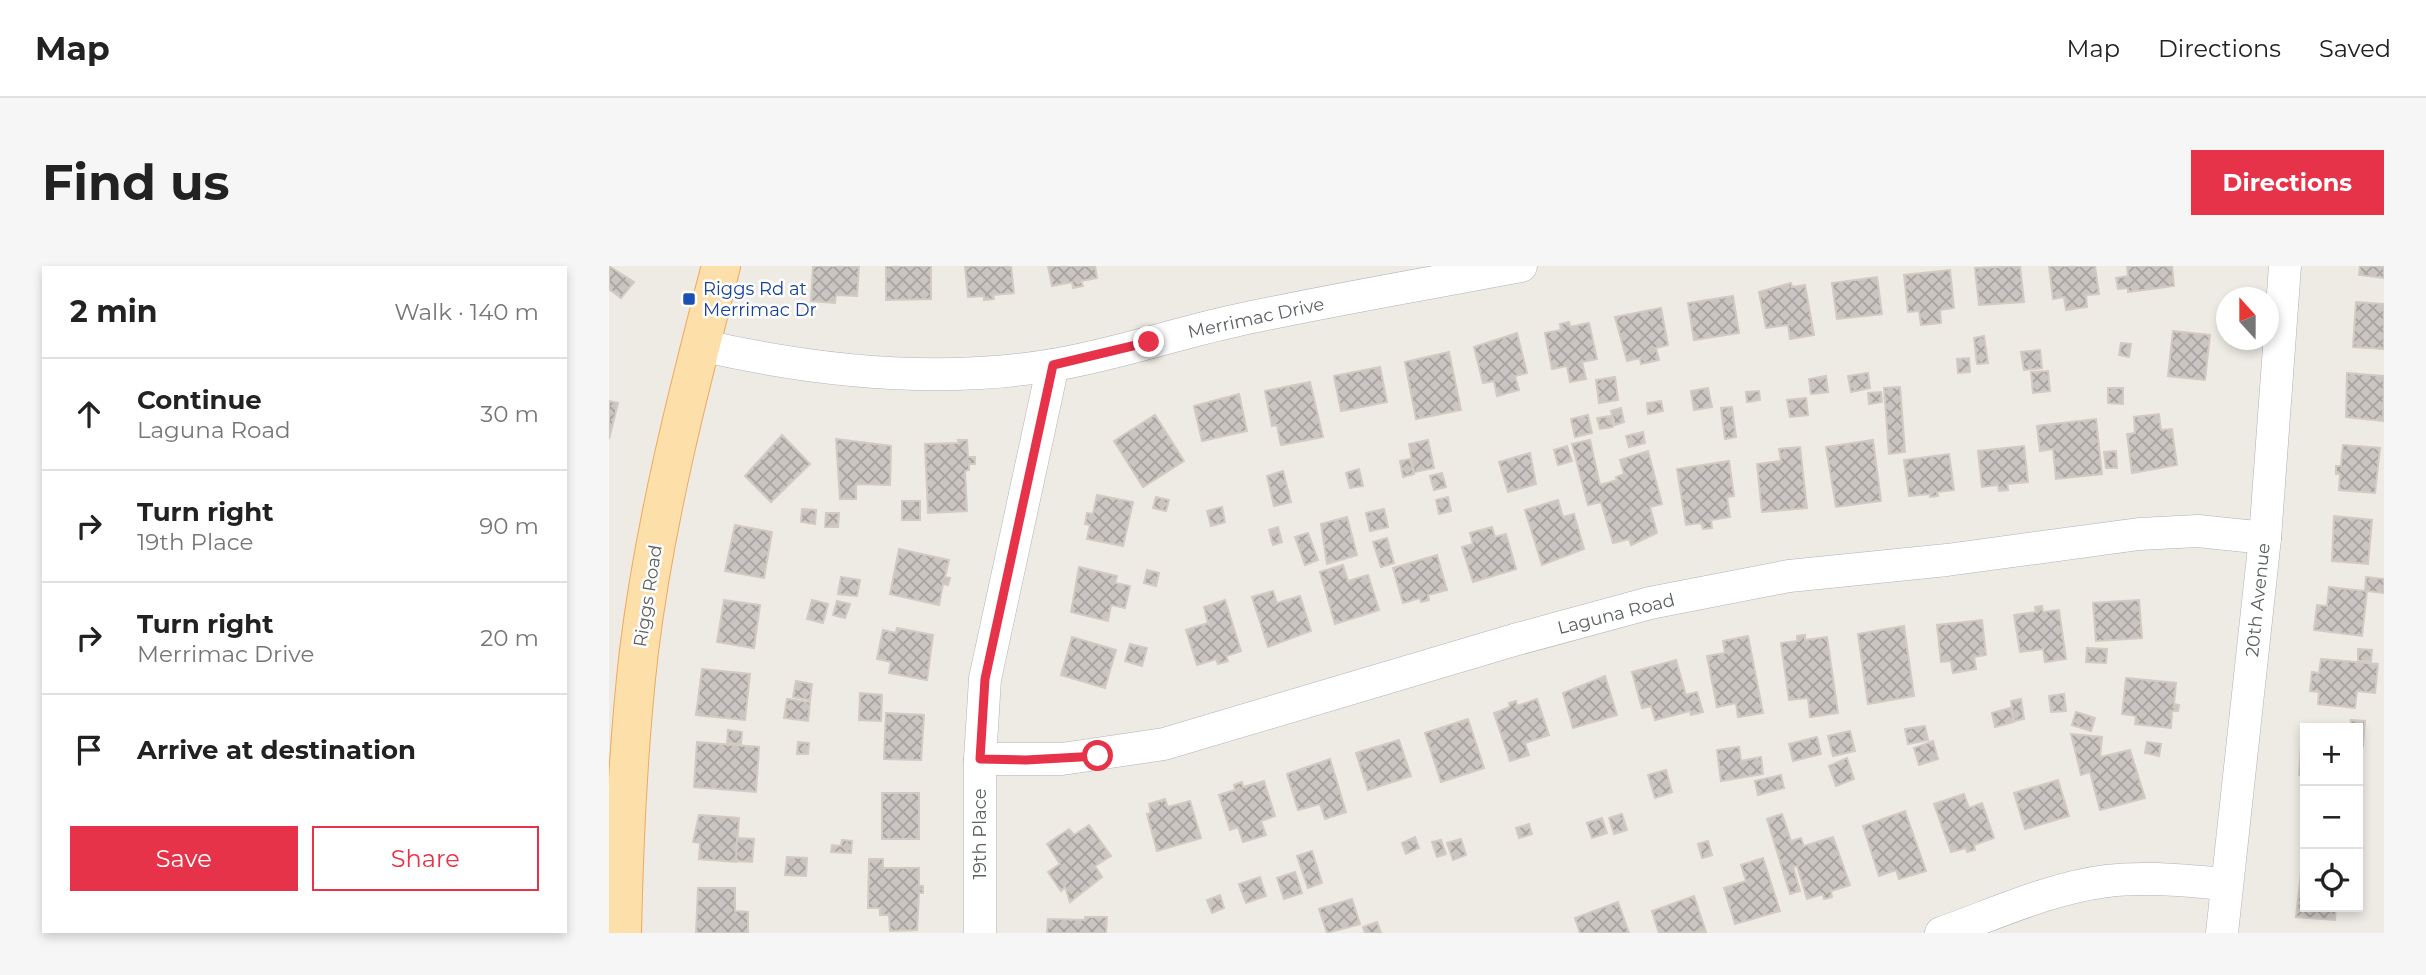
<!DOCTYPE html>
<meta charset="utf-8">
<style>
:root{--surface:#fff;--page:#f6f6f6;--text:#222;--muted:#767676;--line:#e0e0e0;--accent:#e63349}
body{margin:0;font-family:Montserrat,sans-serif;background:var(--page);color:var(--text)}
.controls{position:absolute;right:21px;bottom:21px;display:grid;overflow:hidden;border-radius:0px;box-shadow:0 4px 10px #0003}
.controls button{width:63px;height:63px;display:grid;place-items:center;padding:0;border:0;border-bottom:2px solid var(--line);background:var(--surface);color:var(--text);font:35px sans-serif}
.compass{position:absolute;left:1607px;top:21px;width:63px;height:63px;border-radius:50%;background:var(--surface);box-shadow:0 4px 10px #0003;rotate:339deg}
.stop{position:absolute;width:21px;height:21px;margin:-16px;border:5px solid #e63349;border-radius:50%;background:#fff}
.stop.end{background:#e63349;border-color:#fff;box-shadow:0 2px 7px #0008}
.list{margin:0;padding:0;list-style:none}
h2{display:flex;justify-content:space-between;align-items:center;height:91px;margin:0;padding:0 28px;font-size:30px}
h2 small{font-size:23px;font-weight:400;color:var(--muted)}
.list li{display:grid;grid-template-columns:46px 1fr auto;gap:21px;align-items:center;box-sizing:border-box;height:112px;padding:0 28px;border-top:2px solid var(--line)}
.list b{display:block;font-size:26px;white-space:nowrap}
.list p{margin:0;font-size:23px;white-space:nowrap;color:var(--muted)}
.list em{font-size:23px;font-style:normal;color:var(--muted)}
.actions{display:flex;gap:14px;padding:21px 28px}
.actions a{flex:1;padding:16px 0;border:2px solid var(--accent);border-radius:0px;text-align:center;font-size:24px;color:var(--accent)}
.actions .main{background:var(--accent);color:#fff}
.icon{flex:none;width:38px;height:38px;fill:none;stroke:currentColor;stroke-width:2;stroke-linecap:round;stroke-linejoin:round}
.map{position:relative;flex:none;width:1775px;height:667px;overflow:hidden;border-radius:0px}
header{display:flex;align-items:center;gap:42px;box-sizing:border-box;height:98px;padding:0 35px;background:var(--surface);border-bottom:2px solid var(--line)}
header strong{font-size:33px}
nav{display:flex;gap:38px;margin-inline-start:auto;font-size:24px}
.intro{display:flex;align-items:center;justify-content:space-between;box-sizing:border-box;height:168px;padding:0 42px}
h1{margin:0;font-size:49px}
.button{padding:18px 32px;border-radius:0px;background:var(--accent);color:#fff;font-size:24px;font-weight:700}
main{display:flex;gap:42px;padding:0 42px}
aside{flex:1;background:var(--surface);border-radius:0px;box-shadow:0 4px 10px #0003}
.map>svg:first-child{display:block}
.building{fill:url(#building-cross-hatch);stroke:#d3cac2;stroke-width:2}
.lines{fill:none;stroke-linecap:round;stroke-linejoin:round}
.minor-casing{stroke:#afb3b6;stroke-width:33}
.major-casing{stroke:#efa85d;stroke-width:40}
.minor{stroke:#fff;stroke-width:32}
.major{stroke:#fddfaa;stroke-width:38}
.route{stroke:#e63349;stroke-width:9}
.transit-dot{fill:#1a4fb4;stroke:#fff;stroke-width:2.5}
.labels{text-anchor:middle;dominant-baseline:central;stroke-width:5;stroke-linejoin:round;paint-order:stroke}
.transit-label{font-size:18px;fill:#164399;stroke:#fff;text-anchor:start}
.street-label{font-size:18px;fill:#5c6164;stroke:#fff}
</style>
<header>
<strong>Map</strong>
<nav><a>Map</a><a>Directions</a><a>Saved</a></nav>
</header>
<div class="intro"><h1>Find us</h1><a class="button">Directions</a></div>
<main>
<aside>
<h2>2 min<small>Walk · 140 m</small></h2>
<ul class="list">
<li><svg class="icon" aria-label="ahead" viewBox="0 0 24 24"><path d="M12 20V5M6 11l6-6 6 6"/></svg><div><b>Continue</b><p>Laguna Road</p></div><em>30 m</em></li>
<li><svg class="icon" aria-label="right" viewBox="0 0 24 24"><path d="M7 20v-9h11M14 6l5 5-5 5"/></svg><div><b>Turn right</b><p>19th Place</p></div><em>90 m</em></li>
<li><svg class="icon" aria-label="right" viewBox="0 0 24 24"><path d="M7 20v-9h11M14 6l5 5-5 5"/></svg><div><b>Turn right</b><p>Merrimac Drive</p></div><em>20 m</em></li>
<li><svg class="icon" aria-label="arrive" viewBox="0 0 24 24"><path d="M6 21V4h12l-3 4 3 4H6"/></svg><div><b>Arrive at destination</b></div></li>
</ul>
<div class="actions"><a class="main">Save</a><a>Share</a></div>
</aside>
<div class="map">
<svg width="1775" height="667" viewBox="0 0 1775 667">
<defs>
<pattern id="building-cross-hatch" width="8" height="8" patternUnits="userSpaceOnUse" patternTransform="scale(1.75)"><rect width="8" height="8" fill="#cac5c1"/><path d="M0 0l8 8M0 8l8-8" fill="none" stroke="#a7a3a0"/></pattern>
</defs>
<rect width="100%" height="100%" fill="#eeeae4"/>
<g class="building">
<path d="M0 0 25 16 12 32 0 23Z"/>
<path d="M204 0H250L248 30 227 29 226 37 202 35Z"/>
<path d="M277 0H322V33L277 34Z"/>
<path d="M356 0H402L405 27 384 29 385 33 375 34V30L359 31Z"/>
<path d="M439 0H486L488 12 472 15 474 20 464 22 463 16 443 20Z"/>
<path d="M1411 0 1415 36 1370 39 1366 2Z"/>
<path d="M1440 0H1486L1490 28 1477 29 1478 41 1457 44 1455 31 1444 33Z"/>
<path d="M1518 0H1563L1565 20 1519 26V22L1509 23 1507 12 1519 10Z"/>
<path d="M1751 0H1775V12L1750 9Z"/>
<path d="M1341 4 1345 42 1331 44 1332 57 1312 59 1310 45 1299 46 1295 9Z"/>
<path d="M1268 11 1273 48 1228 53 1223 17Z"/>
<path d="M1182 17 1183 21 1196 19 1205 69 1181 73 1179 59 1157 62 1150 26Z"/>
<path d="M1124 30 1130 67 1085 74 1079 37Z"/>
<path d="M1747 36 1775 38V83L1744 81Z"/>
<path d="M1052 42 1059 79 1047 82 1050 94 1032 98 1031 92 1018 95 1006 51Z"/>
<path d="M960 56 961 61 980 57 988 93 973 96 977 113 961 116 958 100 943 103 936 67 952 64 951 58Z"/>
<path d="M1564 65 1601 69 1596 114 1559 110Z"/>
<path d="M908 67 918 107 906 110 910 124 888 130 885 115 874 117 865 81Z"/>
<path d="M1375 70 1379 97 1368 98 1365 72Z"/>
<path d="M1512 77 1522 78 1520 91 1510 89Z"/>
<path d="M1431 84 1433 102 1415 104 1412 86Z"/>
<path d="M840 86 852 144 807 153 796 96Z"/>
<path d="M1360 92 1361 106 1349 107 1348 93Z"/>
<path d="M771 101 778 136 732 145 725 110Z"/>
<path d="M1439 105 1441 125 1424 127 1422 106Z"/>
<path d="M1259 107 1261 122 1242 126 1239 110Z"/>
<path d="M1738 107 1775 110 1774 155 1737 151Z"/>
<path d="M1217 110 1219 126 1202 128 1200 113Z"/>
<path d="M1006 111 1009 134 990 137 987 114Z"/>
<path d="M701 116 714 171 672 179 668 159 663 160 656 125Z"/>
<path d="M1291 121 1296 186 1280 188 1275 122Z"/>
<path d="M1099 122 1103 141 1085 144 1082 125Z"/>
<path d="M1499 122H1514V138L1499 137Z"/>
<path d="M1150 125 1151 134 1138 136 1137 126Z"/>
<path d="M1272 126 1273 136 1260 138 1259 127Z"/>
<path d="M630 128 638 165 593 175 585 140Z"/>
<path d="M1197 132 1199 149 1181 151 1178 134Z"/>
<path d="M0 135 9 137 0 173Z"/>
<path d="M1052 135 1054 145 1039 148 1038 137Z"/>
<path d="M1123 141 1127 171 1116 173 1112 142Z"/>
<path d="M1012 142 1015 156 1006 159 1002 145Z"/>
<path d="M1550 148 1552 164 1563 163 1568 199 1523 207 1518 168 1526 167 1525 151Z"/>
<path d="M546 149 575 195 534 221 505 175Z"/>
<path d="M979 149 983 167 966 171 962 153Z"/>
<path d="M1002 150 1004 161 991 163 988 152Z"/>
<path d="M1487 153 1493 208 1447 213 1444 183 1431 185 1428 160Z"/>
<path d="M1034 166 1036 177 1020 181 1017 170Z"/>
<path d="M173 169 201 198 162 236 136 210Z"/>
<path d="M227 173 282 180 281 219 247 218V233H231Z"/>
<path d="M349 174H358L359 191H366V198H360V204L356 205 358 245 319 247 316 178 350 177Z"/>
<path d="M819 174 825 202 805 206 800 178Z"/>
<path d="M981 174 991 219 1008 214 1007 211 1015 208 1011 194 1039 185 1053 238 1041 241 1048 267 1022 279 1020 273 1004 277 992 236 979 239 963 178Z"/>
<path d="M1264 174 1272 235 1227 241 1217 181Z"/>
<path d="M1734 179 1771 182 1766 227 1730 224 1731 208H1727V200H1732Z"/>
<path d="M958 180 963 195 949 199 945 184Z"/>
<path d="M1415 180 1419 216 1398 218 1399 224 1390 225 1389 219 1373 221 1369 185Z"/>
<path d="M1191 181 1198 242 1153 246 1148 198 1172 195 1170 183Z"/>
<path d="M1507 185 1508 202H1497L1495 186Z"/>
<path d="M921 187 927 218 899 226 890 196Z"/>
<path d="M1340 188 1345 224 1328 226 1329 230 1321 231V228L1300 230 1295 194Z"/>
<path d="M801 193 805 208 794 211 791 195Z"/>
<path d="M1120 195 1125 230 1118 231 1121 251 1102 254 1103 262 1094 263 1092 257 1077 259 1068 203Z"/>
<path d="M750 203 754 220 741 222 737 207Z"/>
<path d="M674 205 682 236 665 240 658 210Z"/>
<path d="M833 207 837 221 825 224 821 210Z"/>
<path d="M488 229 524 236 514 280 478 273 481 259 476 258 478 247 484 248Z"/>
<path d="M547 231 560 234 557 245 544 242Z"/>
<path d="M839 231 842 245 830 248 827 234Z"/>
<path d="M949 234 954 251 965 248 975 283 933 299 916 244Z"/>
<rect x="293" y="235" width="18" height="19"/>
<path d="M613 241 616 256 602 260 598 245Z"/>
<path d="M193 243 207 244 206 258 192 256Z"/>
<path d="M775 243 779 261 761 265 757 247Z"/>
<path d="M217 247H230L229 261H216Z"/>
<path d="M1725 250 1763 254 1759 298 1723 295Z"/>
<path d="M738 251 748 289 718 298 712 258Z"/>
<path d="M126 259 163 266 155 312 116 305Z"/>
<path d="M669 261 673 276 664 279 660 264Z"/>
<path d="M883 261 886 271 897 268 907 303 864 316 853 281 864 278 861 267Z"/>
<path d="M699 267 709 294 696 299 686 271Z"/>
<path d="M778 272 785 297 772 301 764 276Z"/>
<path d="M290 283 340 294 336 311 341 312 339 319 334 318 330 339 281 328Z"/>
<path d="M828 289 838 324 819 329 820 334 812 336 811 332 794 337 784 302Z"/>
<path d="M734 299 739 315 759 309 770 344 726 358 711 306Z"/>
<path d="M470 301 508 310 506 317 521 320 516 342 502 339 499 355 462 346Z"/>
<path d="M538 304 550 307 547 320 535 317Z"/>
<path d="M232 311 251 314 248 330 229 328Z"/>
<path d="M1757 311 1775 313V327L1758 325 1753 370 1705 364 1708 339 1718 340 1720 321 1756 325Z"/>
<path d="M664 325 668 337 691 330 702 365 659 381 643 331Z"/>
<path d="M115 334 151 339 145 382 108 376Z"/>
<path d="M203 334 219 338 214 357 198 353Z"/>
<path d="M616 334 632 385 617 390 619 395 609 398 607 393 588 399 577 364 599 357 595 341Z"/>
<path d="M1530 334 1533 372 1487 375 1484 337Z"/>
<path d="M228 335 241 338 236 352 224 349Z"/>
<path d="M1433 340 1434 346 1450 344 1457 393 1436 396 1434 383 1411 386 1405 349 1427 346 1426 341Z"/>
<path d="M1373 354 1377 389 1365 391 1367 403 1344 407 1342 395 1332 396 1328 359Z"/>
<path d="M1295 360 1305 430 1259 438 1249 368Z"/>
<path d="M288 362 324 369 318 414 280 407 282 396 268 393 274 364 287 367Z"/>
<path d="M1196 369V374L1218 371 1229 447 1201 451 1199 432 1180 434 1172 377 1188 375V370Z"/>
<path d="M1139 370 1154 447 1129 451 1127 437 1108 441 1098 390 1116 387 1114 375Z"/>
<path d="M463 371 507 384 496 422 452 409Z"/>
<path d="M521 378 538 382 533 400 516 395Z"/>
<path d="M1478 382 1498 383 1497 397 1477 396Z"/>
<path d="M1749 383 1763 384 1762 395H1749Z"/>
<path d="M1712 393 1769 398 1766 427 1748 425 1746 442 1709 438 1710 426 1701 425 1703 406 1710 407Z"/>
<path d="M1067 394 1077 429 1088 426 1094 446 1082 449 1081 445 1046 454 1042 440 1033 442 1023 406Z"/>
<path d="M93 403 141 408 136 454 87 449Z"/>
<path d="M996 410 1008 449 964 462 954 427Z"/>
<path d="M1517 412 1567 417 1565 438 1570 439 1569 445H1563L1562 462 1526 458 1527 450 1513 448Z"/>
<path d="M187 415 203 418 201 434 184 431Z"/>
<path d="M251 427 273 429 272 455 250 454Z"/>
<path d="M1455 428 1457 445 1442 446 1440 430Z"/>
<path d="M178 433 201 436 199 455 175 452Z"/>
<path d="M928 433 940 469 916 477 920 489 901 495 885 447 901 441 900 437 907 435 908 440Z"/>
<path d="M1412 433 1415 453 1405 455 1402 435Z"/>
<path d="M1401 442 1405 456 1386 461 1383 447Z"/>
<path d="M1467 446 1486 452 1482 465 1463 459Z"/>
<path d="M277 447 315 449 312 494 275 493Z"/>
<path d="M859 453 875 502 832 516 816 467Z"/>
<path d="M1742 454 1756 455 1754 480H1749V462H1741Z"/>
<path d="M1316 460 1319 474 1299 478 1296 463Z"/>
<path d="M119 464 133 466 132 478 118 477Z"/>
<path d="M1241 465 1246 485 1224 490 1219 470Z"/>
<path d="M1462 468 1493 471 1491 491 1521 484 1536 532 1491 544 1481 506 1472 509Z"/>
<path d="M1208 471 1212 488 1184 495 1180 478Z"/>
<path d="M790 474 802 510 759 524 747 487Z"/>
<path d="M1324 475 1329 493 1310 499 1305 482Z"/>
<path d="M88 476 150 481 147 526 85 521Z"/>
<path d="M189 476 200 477 199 488H188Z"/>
<path d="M1538 476 1552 478 1550 490 1536 487Z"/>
<path d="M1130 481 1132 495 1152 491 1154 508 1112 515 1108 484Z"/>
<path d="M1692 481H1696V509H1690Z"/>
<path d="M1238 492 1245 513 1227 520 1220 500Z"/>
<path d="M721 493 737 546 716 553 711 538 689 544 678 508Z"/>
<path d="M1057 504 1063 526 1046 532 1039 509Z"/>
<path d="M1172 509 1175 522 1149 529 1146 515Z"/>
<path d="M1449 514 1460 550 1416 563 1405 527Z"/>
<path d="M655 515 666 550 652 555 657 569 634 576 629 561 621 564 610 529 626 524 625 519 633 516 634 521Z"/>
<rect x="273" y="527" width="37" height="46"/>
<path d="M1355 528 1360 542 1373 537 1385 572 1365 579 1366 584 1358 586 1357 582 1342 586 1325 538Z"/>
<path d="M556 533 559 541 581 535 592 572 548 585 538 548 542 547 540 538Z"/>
<path d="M1296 545 1317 605 1290 613 1287 604 1270 610 1254 560Z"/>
<path d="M1013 548 1018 564 1005 568 1000 552Z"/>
<path d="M1173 548 1182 575 1192 572 1195 580 1224 571 1241 619 1222 625 1223 631 1215 633 1214 628 1198 633 1188 600 1184 601 1191 625 1181 628 1158 553Z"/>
<path d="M90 549 130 552 127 596 90 593 91 577 84 576Z"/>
<path d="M993 552 998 567 983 572 978 557Z"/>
<path d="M920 558 923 568 910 572 907 562Z"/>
<path d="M480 559 502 590 486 600 493 611 461 636 456 621 452 625 439 606 451 598 438 578 460 563 465 569Z"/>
<path d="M806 571 810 582 797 588 793 577Z"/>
<path d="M128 572 145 573 143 596 127 595Z"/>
<path d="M852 573 857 589 844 594 838 577Z"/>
<path d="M233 574 243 575 242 587 222 586 223 579 232 580Z"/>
<path d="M832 574 837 588 828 591 823 576Z"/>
<path d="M1099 575 1103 589 1093 592 1089 578Z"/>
<path d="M703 585 713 617 699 622 688 590Z"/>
<path d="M178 591 198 592 197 610 176 609Z"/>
<path d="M1154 592 1171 645 1126 658 1115 622 1137 615 1132 599Z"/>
<path d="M260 593H274V602H310V620H314V627H310L308 664 281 665 280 649H271V642H259Z"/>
<path d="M686 606 693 627 675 633 668 612Z"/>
<path d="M1692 607H1696V641H1727L1726 654 1687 651Z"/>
<path d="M651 611 657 630 637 637 630 618Z"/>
<path d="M89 622H126V645L139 646V667H87Z"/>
<path d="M611 629 615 642 603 647 598 634Z"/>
<path d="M1085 630 1097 666 1050 667 1043 645Z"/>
<path d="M743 633 751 658 718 667 710 643Z"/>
<path d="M1009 636 1020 667H971L966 652Z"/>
<path d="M476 651H498L497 667H438L439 653 476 654Z"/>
<path d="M768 656 772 667H756L754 661Z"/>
</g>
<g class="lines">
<defs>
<g id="minor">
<path d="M91 79C204 105 329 118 444 99 505 89 565 68 625 55 720 34 817 18 912 0"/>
<path d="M371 493H453L555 478 905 374 1041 337 1180 310 1338 294 1530 268 1589 265 1656 272"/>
<path d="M371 667V493L376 413 444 99"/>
<path d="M1332 667C1386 648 1441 622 1498 615 1537 610 1578 615 1617 618"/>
<path d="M1613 667 1656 272 1676 0"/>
</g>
<path id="major" d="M13 667C15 573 19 479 30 385 46 255 79 126 112 0"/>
</defs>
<use href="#minor" class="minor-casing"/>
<use href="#major" class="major-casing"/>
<use href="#minor" class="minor"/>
<use href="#major" class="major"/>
</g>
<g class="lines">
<path class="route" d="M489 490 417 494 371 493 376 413 444 99 540 76"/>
</g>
<rect class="transit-dot" x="73" y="26" width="14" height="14" rx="3.5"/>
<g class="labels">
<g class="transit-label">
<text x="94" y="23">Riggs Rd at<tspan x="94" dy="21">Merrimac Dr</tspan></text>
</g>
<g class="street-label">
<text transform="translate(647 52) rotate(-12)">Merrimac Drive</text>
<text transform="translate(39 330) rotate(-81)">Riggs Road</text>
<text transform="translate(1649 334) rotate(-84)">20th Avenue</text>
<text transform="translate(1007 348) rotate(-14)">Laguna Road</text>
<text transform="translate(371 568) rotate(-90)">19th Place</text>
</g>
</g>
</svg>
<div class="controls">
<button>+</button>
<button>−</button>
<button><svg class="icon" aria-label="locate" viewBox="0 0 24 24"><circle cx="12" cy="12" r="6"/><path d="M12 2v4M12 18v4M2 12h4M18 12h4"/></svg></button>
</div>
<svg class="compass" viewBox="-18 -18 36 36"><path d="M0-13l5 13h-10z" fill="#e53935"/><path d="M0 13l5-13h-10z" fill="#767676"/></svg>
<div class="stop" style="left:489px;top:490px"></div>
<div class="stop end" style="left:540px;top:76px"></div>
</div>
</main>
